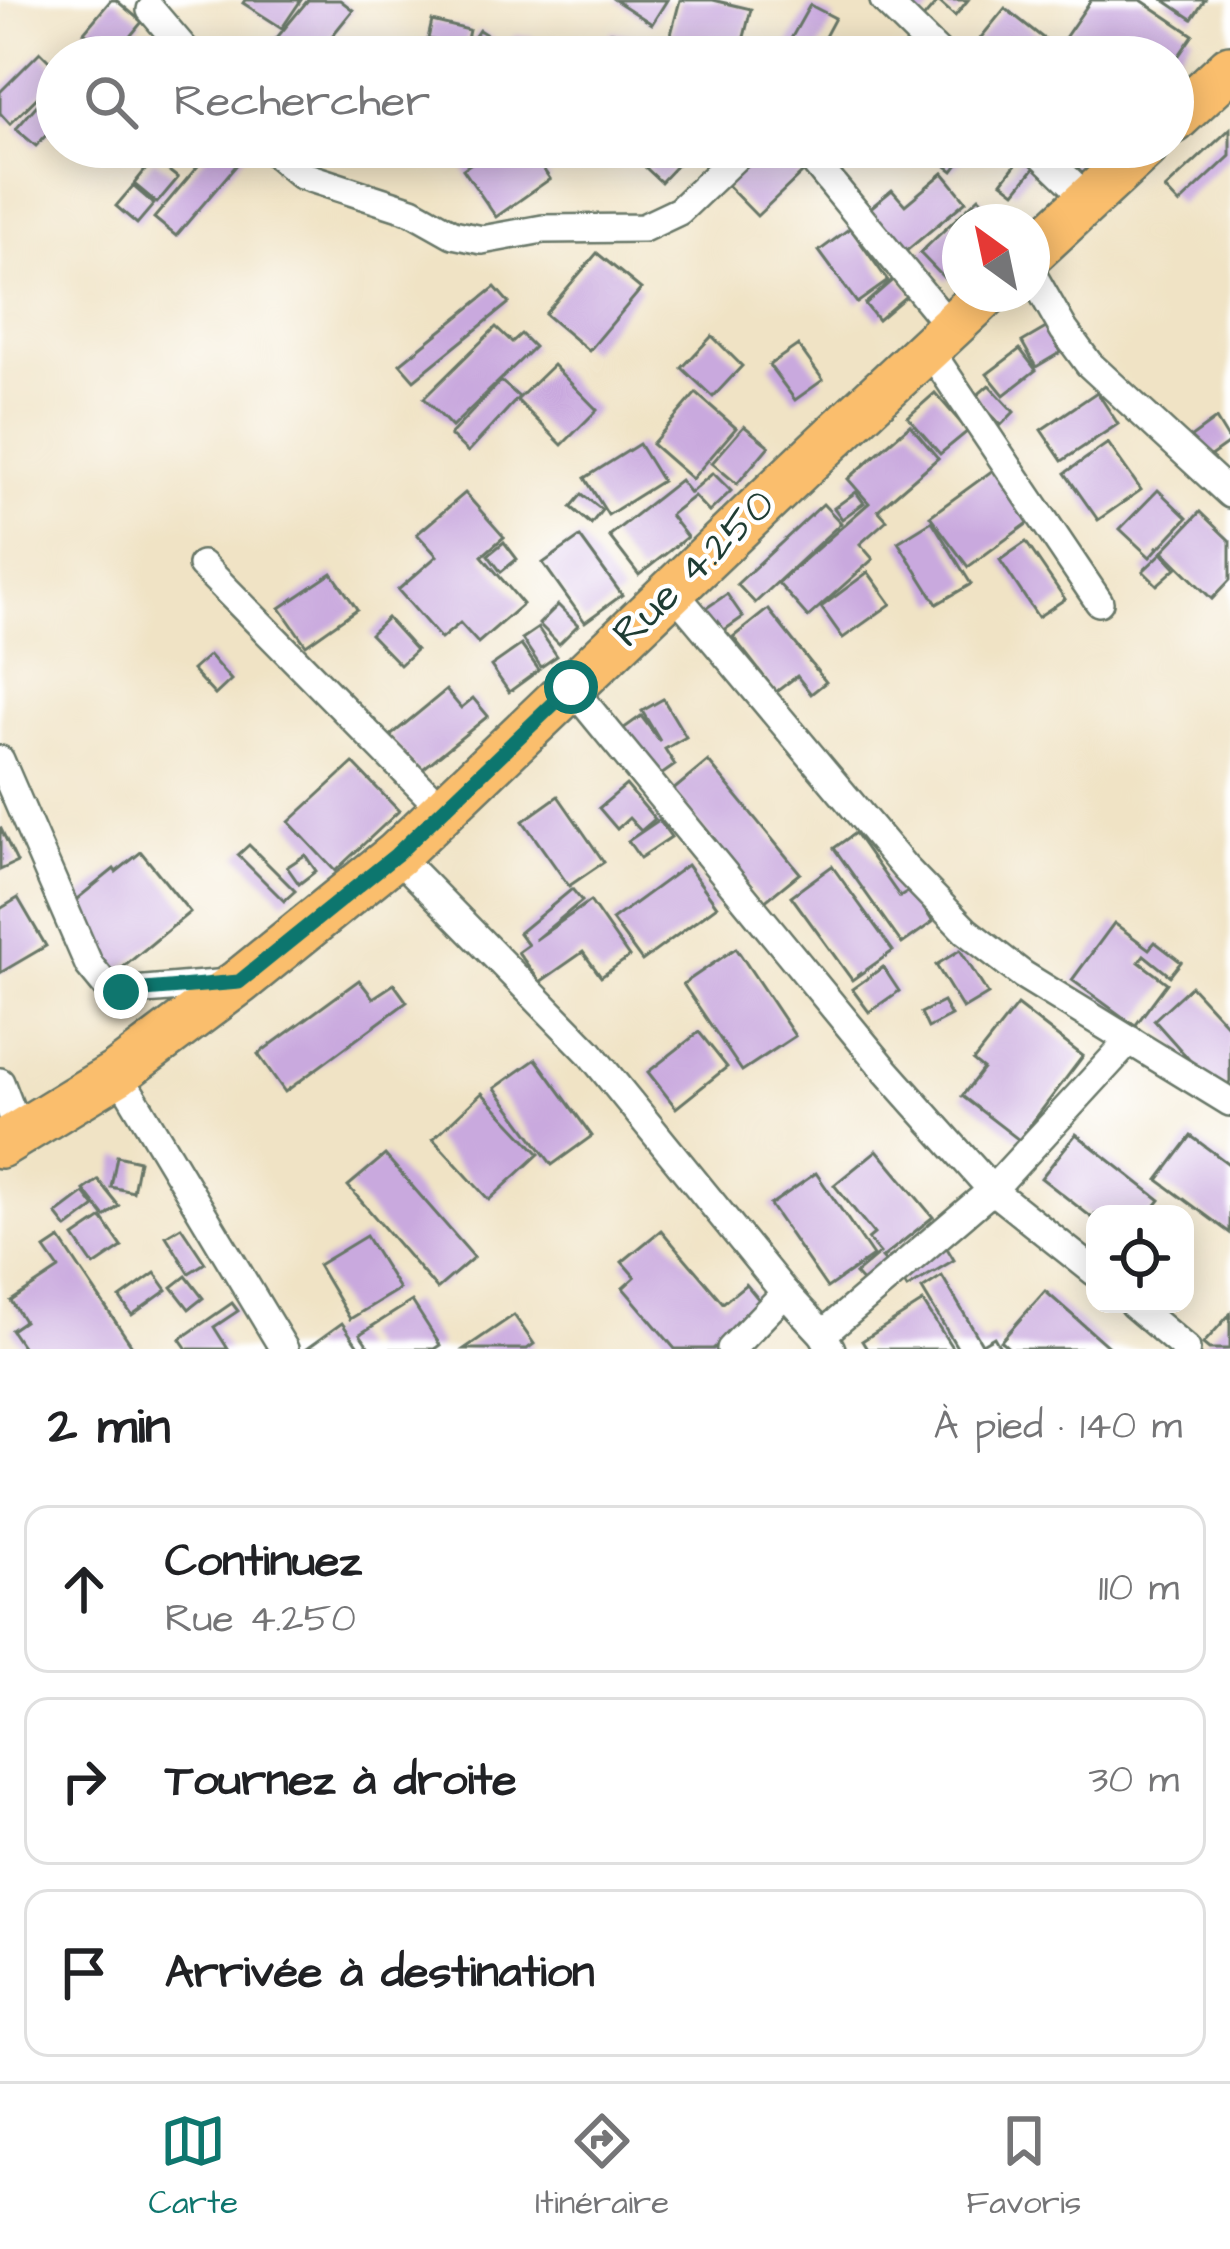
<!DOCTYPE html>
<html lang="fr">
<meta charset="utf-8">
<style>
:root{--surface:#fff;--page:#f2f2f2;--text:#202124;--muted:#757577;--line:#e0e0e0;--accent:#0f766e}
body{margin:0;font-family:"Architects Daughter",sans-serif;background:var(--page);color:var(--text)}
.controls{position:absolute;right:36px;bottom:36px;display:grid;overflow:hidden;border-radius:24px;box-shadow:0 6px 30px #0003}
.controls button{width:108px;height:108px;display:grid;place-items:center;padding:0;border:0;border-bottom:3px solid var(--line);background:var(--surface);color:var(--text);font:60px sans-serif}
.compass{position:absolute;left:942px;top:204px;width:108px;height:108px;border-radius:50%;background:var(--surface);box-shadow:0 6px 30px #0003;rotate:327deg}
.stop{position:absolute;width:36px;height:36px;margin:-27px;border:9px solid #0f766e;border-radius:50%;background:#fff}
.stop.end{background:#0f766e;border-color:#fff;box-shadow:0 3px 12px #0008}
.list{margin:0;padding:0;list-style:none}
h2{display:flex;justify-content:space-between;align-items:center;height:156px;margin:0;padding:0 48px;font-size:51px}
h2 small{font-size:39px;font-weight:400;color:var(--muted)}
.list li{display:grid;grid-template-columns:78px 1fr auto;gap:36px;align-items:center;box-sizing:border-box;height:168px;margin:0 24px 24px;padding:0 24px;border:3px solid var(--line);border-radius:24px}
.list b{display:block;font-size:45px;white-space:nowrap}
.list p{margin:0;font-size:39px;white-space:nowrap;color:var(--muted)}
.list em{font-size:39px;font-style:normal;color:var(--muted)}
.icon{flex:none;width:66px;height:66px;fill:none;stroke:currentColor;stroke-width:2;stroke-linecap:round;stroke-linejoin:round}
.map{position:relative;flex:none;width:1230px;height:1349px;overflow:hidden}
.search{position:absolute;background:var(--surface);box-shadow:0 6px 30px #0003;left:36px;right:36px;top:36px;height:132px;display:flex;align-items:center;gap:30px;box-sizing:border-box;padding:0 42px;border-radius:66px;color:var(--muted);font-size:45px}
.sheet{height:732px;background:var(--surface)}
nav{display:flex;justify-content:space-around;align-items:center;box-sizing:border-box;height:168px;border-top:3px solid var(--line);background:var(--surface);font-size:33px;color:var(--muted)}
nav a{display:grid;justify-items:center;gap:6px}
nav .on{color:var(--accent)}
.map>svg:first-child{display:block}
.building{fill:#c9a9de}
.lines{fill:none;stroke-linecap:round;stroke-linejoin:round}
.street-casing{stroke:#687767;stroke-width:32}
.primary-casing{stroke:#687767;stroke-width:50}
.street{stroke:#fff;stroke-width:27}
.primary{stroke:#fabe6d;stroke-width:45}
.route{stroke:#0f766e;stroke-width:15}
.labels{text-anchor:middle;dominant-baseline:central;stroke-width:9;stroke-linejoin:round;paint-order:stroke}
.street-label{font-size:42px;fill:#1f3d34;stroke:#fff}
</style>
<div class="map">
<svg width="1230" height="1349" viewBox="0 0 1230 1349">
<rect width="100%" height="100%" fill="#fff"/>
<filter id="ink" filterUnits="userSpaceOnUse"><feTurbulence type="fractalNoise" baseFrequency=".00833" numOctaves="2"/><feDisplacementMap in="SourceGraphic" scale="24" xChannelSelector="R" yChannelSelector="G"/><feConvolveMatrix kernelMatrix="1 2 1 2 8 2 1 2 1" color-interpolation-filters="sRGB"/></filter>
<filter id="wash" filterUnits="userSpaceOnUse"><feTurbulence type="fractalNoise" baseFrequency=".004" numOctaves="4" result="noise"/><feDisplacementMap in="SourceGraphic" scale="48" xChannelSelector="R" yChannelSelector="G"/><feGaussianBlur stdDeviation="2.7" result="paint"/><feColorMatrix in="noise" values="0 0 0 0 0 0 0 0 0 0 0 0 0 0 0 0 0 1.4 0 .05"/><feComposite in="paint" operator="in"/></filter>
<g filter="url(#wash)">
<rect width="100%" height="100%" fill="#f0e3c5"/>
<g id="blocks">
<g class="building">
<path d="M111 0H116L142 22 113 57 84 32Z"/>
<path d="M245 0H301L282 28 243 3Z"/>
<path d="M308 0H340L353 10 315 57H284L270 46Z"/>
<path d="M615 0H667L652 24Z"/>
<path d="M680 0H713L751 9 739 57H665Z"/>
<path d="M881 0H968L955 16 938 1 915 28Z"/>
<path d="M1091 0H1141L1193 35 1173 64V57H1085L1062 42Z"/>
<path d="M1164 0H1205L1192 19Z"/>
<path d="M810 5 835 18 814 57 788 44Z"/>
<path d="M1005 8 1067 57H965Z"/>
<path d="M432 21 469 30 465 48 428 39Z"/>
<path d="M479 30 504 46 497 57H461Z"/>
<path d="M611 32 654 37 651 57H608Z"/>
<path d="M513 36H532V57H512Z"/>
<path d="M40 52 57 69V78L10 124 0 113V92Z"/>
<path d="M57 82V137L50 131 36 146 16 129Z"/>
<path d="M1230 129V156L1179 204 1165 189Z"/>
<path d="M214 147H252L176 236 154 218Z"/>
<path d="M494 147H528L550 179 496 217 463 169Z"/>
<path d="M666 147H694L661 182 646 168Z"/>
<path d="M749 147H778L803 172 757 216 719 177Z"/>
<path d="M944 147H971L953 171 936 158Z"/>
<path d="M1040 147H1097L1069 179Z"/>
<path d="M1023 155 1036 166 1015 192 1002 182Z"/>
<path d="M154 159 178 178 157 203 134 184Z"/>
<path d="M943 173 966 201 904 253 868 210 892 190 905 205Z"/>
<path d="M133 186 154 204 137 224 116 206Z"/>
<path d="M979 197 1003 222H960V267L946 280 920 253Z"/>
<path d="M850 228 888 281 857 303 819 251Z"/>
<path d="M597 253 641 289 589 351 545 314Z"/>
<path d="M897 276 911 292 878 320 865 304Z"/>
<path d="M495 287 509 303 414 380 400 364Z"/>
<path d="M496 327 512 342 521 334 534 347 452 427 424 398Z"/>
<path d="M1046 328 1061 352 1036 367 1022 342Z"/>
<path d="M712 336 742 366 713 397 682 368Z"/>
<path d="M798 345 823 380 795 400 769 365Z"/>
<path d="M1020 349 1036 370 1004 395 987 374Z"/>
<path d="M553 365 597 410 562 445 517 400Z"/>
<path d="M501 381 519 397 468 452 450 435Z"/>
<path d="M989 385 1014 412 1001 425 975 397Z"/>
<path d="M1097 392 1118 424 1062 461 1041 430Z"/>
<path d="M696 393 736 428 692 479 652 444Z"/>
<path d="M935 393 968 431 940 454 908 417Z"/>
<path d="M1216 419 1230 442 1202 462 1187 440Z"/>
<path d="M910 425 938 458 878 510 887 520 860 544 873 559 808 617 778 583 869 503 848 479Z"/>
<path d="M744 426 769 446 737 484 712 463Z"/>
<path d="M1108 443 1141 490 1098 520 1065 473Z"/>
<path d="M639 444 662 481 608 515 585 478Z"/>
<path d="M993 470 1031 521 968 567 930 516Z"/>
<path d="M713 473 731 491 709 512 694 496 670 515 687 537 639 575 609 536 680 480 690 493Z"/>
<path d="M1158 490 1187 518 1159 548 1156 546 1158 548 1150 557 1120 529Z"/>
<path d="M856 492 864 503 842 519 834 508Z"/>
<path d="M465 493 504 537 482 556 523 604 478 643 460 623 441 639 398 590 437 556 417 534Z"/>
<path d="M582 494 602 510 591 524 571 507Z"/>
<path d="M823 504 841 523 755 603 737 584Z"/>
<path d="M1200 512 1230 541V580L1212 599 1163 551Z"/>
<path d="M932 521 971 584 937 604 898 542Z"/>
<path d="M580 537 622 595 585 622 543 563Z"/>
<path d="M504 542 517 559 501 572 488 555Z"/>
<path d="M1026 542 1065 599 1038 617 1000 560Z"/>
<path d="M1162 553 1176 568 1157 585 1143 571Z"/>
<path d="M868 572 891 604 843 638 821 607Z"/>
<path d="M332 573 357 609 306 645 280 608Z"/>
<path d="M727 594 743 617 707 642 690 619Z"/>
<path d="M558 605 578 625 559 644 539 624Z"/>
<path d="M768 609 826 682 811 694 797 676 776 692 733 637Z"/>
<path d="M387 618 416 650 400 665 370 634Z"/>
<path d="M538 628 557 656 541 667 522 639Z"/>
<path d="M521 645 539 670 509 692 491 666Z"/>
<path d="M209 655 231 680 215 695 192 670Z"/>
<path d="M446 690 461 708 473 698 488 716 418 773 389 737Z"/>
<path d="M663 699 686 737 665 749 675 765 654 780 620 731 641 716 660 741 642 711Z"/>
<path d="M708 761 800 873 763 903 672 791Z"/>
<path d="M353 763 399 811 335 871 289 822Z"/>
<path d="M626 785 655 819 641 831 629 818 617 829 599 808Z"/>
<path d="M558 796 604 862 569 886 523 821Z"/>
<path d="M659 820 671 837 640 858 628 841Z"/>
<path d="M0 827 17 862 0 870Z"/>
<path d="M855 833 900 897 911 890 933 922 902 944 834 848Z"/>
<path d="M249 845 295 891 284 901 238 855Z"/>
<path d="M141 852 190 912 114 975 62 911 114 869 116 872Z"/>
<path d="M305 855 316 871 299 884 287 867Z"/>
<path d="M687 865 717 906 642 961 612 920Z"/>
<path d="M832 866 893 951 852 980 791 896Z"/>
<path d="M572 889 582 901 535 940 590 901 629 957 601 977 583 952 540 982 518 952 528 945 519 933Z"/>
<path d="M18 898 46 946 0 973V909Z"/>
<path d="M1114 923 1149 949 1155 942 1181 962 1170 976 1144 955 1139 962 1167 983 1135 1026 1072 980Z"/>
<path d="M736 948 795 1036 742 1071 683 984Z"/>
<path d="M960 950 988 994 963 1009 936 965Z"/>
<path d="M883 967 899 991 869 1012 852 989Z"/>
<path d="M359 980 373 998 394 984 407 1002 285 1092 258 1054Z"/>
<path d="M1191 986 1227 1025 1230 1022V1082L1218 1092 1154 1020Z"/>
<path d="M943 1002 951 1016 928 1028 921 1013Z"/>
<path d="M1017 1005 1083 1056 1019 1140 962 1096 983 1069 973 1061Z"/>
<path d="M699 1032 727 1067 676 1108 648 1072Z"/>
<path d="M536 1059 592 1136 552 1165 495 1088Z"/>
<path d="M482 1093 539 1154 489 1200 433 1139Z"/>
<path d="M1076 1134 1160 1200 1149 1214H1095V1220L1041 1178Z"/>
<path d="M1191 1136 1230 1165V1233L1158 1180Z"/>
<path d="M877 1150 933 1217 882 1258 890 1267 867 1287 855 1274 880 1253 868 1239 874 1234 834 1185Z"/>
<path d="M385 1155 474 1257 437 1289 348 1186Z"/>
<path d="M117 1156 139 1161 133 1192 111 1187Z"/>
<path d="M816 1173 873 1256 827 1288 770 1205Z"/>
<path d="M98 1180 119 1206 105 1217 84 1190Z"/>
<path d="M84 1193 95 1207 67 1228 56 1214Z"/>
<path d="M102 1218 122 1247 94 1266 74 1237Z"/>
<path d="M181 1227 205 1263 189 1273 166 1236Z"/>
<path d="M661 1230 723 1303 746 1284 764 1306 713 1349H675L623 1288 635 1277 622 1262Z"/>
<path d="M936 1230 954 1260 907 1288 889 1258Z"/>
<path d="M366 1236 399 1289 350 1319 318 1265Z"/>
<path d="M60 1239 134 1349H24L11 1330 24 1321 11 1301 59 1269 45 1249Z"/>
<path d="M155 1273 167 1290 132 1315 120 1298Z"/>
<path d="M186 1276 203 1298 189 1309 172 1287Z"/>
<path d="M942 1276 982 1344 994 1337 1001 1349H958L922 1289Z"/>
<path d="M1045 1291 1111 1349H1010L1001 1341Z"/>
<path d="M412 1301 440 1345 434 1349H370L360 1334Z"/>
<path d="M923 1302 953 1349H867L862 1341Z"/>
<path d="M232 1303 238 1311 214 1327 228 1349H187L180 1339Z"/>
<path d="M1230 1314V1349H1209L1203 1344Z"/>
<path d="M514 1315 534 1344 527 1349H464Z"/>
<path d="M342 1323 360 1349H306Z"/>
</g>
</g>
</g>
<g filter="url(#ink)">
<use href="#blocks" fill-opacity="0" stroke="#687767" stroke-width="3"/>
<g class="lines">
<defs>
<g id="street">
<path d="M884 0 942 57"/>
<path d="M151 10 191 57"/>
<path d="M268 147 301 175 412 211 453 234 482 240 543 229 643 228 679 211 746 147"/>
<path d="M802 147 950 327"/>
<path d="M1034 147 1088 199"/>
<path d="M1032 274 1064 330 1089 364 1230 494"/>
<path d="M928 348 1099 602"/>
<path d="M202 565 443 810"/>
<path d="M672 590 905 868 966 931 1023 975 1230 1102"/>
<path d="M571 687 887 1072 992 1190 1095 1272"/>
<path d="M0 760 89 965 107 987 121 992 229 983"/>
<path d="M396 855 589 1052 785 1293 823 1334 831 1349"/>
<path d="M118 1073 284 1349"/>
<path d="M0 1082 20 1134"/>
<path d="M1133 1304 1186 1349"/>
<path d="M823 1334 992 1190 1130 1040"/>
<path d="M731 1349 785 1293"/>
</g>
<g id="primary">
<path d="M1173 121 1230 68"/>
<path d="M1032 252 1145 147"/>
<path d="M0 1145 118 1073 239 982 396 855 814 455 986 294"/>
</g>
</defs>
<use href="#street" class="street-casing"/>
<use href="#primary" class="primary-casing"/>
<use href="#street" class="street"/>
<use href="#primary" class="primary"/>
</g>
</g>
<g class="lines" filter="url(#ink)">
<path class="route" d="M121 992 239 982 396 855 571 687"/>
</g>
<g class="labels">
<g class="street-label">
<text transform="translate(694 569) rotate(-44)">Rue 4.250</text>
</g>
</g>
</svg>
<div class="controls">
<button><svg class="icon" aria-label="locate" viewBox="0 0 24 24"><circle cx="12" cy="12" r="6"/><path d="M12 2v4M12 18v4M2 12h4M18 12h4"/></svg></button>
</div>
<svg class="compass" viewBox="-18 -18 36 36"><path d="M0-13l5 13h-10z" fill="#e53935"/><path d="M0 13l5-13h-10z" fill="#757577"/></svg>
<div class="stop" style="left:571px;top:687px"></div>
<div class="stop end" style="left:121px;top:992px"></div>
<div class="search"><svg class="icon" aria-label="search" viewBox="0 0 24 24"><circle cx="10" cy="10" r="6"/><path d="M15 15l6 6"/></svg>Rechercher</div>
</div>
<section class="sheet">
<h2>2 min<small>À pied · 140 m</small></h2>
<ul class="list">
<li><svg class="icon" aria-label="ahead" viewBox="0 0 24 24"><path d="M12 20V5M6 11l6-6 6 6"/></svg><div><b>Continuez</b><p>Rue 4.250</p></div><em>110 m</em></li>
<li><svg class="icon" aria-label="right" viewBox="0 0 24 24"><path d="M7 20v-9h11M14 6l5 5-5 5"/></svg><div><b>Tournez à droite</b></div><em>30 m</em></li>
<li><svg class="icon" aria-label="arrive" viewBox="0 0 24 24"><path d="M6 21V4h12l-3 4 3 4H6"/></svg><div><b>Arrivée à destination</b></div></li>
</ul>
</section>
<nav>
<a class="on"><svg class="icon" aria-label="map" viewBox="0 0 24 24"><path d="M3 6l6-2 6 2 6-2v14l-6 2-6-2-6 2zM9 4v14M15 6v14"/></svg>Carte</a>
<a><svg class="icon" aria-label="directions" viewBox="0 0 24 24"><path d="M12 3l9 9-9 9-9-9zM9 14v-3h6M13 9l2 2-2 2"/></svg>Itinéraire</a>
<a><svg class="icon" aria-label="saved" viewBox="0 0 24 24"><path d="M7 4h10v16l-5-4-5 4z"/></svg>Favoris</a>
</nav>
